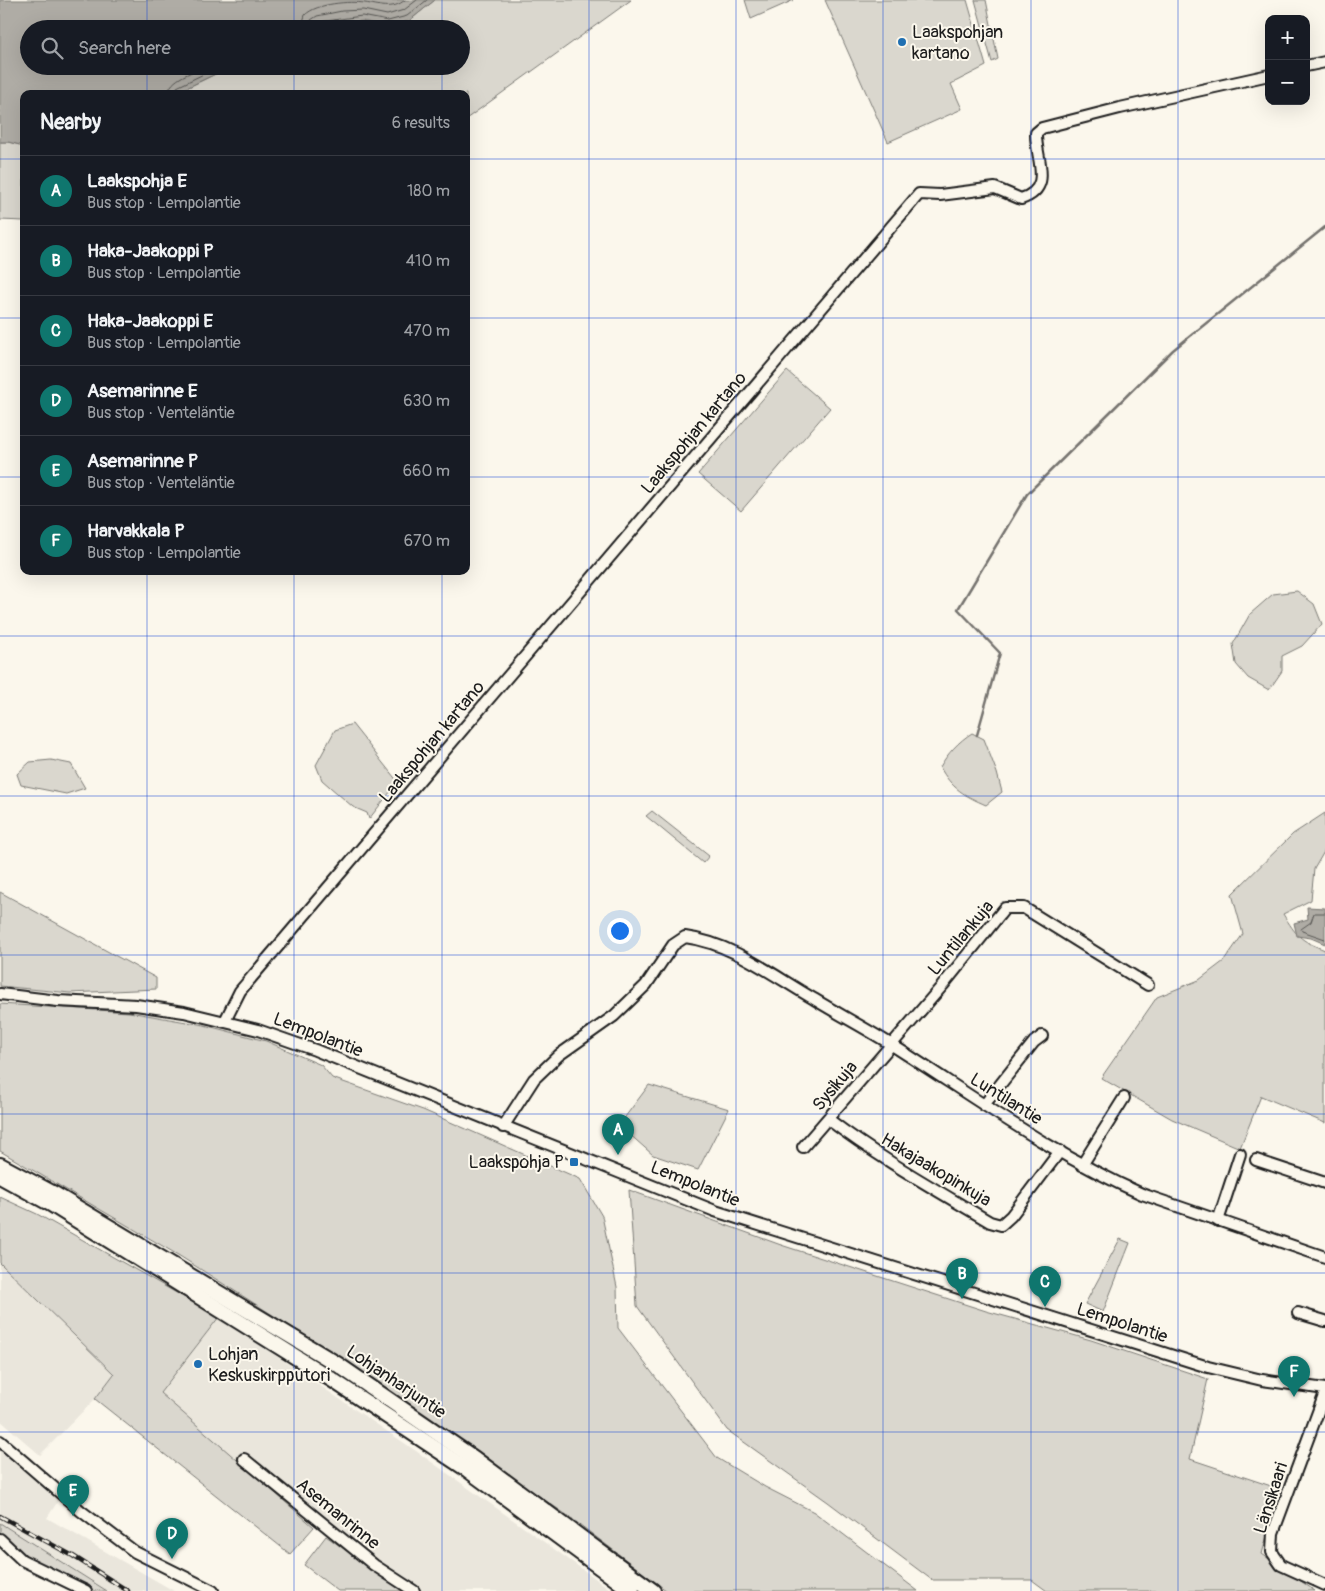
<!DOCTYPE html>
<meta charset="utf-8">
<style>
:root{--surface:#171b24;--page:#20242c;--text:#f1f3f6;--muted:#9ea1a6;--line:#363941;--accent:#0f766e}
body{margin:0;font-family:Pangolin,sans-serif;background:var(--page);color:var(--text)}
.controls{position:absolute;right:15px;top:15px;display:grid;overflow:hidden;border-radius:10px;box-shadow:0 5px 20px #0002}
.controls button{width:45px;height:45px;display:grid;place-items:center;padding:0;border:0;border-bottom:1px solid var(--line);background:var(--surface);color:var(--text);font:25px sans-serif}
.you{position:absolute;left:619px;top:930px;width:18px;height:18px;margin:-12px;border:4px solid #fff;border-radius:50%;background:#1a73e8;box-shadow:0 0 0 8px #1a73e833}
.badge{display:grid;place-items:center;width:32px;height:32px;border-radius:50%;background:var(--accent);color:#fff;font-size:16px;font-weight:700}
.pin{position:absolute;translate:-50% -41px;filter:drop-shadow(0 1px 2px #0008)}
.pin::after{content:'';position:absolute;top:26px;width:18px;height:15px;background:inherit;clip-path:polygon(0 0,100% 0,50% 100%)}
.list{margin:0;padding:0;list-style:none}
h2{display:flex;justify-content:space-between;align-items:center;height:65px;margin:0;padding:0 20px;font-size:21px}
h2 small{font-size:16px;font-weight:400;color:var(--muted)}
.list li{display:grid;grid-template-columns:32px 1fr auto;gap:15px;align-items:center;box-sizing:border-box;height:70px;padding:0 20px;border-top:1px solid var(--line)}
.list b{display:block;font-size:19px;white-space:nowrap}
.list p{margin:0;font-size:16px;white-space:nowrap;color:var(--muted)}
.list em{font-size:16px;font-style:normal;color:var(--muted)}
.icon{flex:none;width:28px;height:28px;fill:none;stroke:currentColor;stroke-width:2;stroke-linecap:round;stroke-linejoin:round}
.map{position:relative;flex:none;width:1325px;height:1591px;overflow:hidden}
.search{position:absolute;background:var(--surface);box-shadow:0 5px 20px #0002;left:20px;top:20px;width:450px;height:55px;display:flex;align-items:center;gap:12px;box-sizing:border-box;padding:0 18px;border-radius:28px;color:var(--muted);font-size:19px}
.panel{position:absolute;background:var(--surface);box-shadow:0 5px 20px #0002;left:20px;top:90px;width:450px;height:485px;border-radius:10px}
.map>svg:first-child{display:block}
.built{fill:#eae6dc}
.green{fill:#dad7ce;stroke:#7b7a75}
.water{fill:#afaca5;stroke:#74726e}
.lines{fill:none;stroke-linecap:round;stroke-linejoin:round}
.shore{stroke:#575653;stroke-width:1}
.stream{stroke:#74726e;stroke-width:2.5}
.minor-casing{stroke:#1c1c1c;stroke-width:14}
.highway-casing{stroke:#1c1c1c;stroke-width:18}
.minor{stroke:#fbf7ec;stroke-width:10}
.highway{stroke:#fbf7ec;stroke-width:14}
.rail-casing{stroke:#1c1c1c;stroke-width:4.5}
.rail{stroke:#fbf7ec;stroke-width:2.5;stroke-dasharray:8;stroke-linecap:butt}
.grid{fill:none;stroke:#1d4ed8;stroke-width:1;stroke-opacity:0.55}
.poi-dot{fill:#1f6fb2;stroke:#fbf7ec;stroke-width:2}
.labels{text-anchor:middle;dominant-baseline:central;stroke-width:4;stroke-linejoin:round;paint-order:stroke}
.poi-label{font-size:18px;fill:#1c1c1c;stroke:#fbf7ec;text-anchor:start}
.street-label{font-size:18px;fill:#1c1c1c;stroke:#fbf7ec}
</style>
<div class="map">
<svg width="1325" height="1591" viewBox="0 0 1325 1591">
<rect width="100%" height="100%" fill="#fbf7ec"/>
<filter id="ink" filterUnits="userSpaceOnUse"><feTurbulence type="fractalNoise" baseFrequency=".02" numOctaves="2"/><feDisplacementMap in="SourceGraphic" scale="10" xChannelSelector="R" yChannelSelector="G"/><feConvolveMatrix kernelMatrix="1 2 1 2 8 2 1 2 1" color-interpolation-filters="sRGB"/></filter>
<g filter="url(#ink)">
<g class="built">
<path d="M0 1263 114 1374 95 1399 40 1455 0 1420Z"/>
<path d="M219 1317 416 1451 613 1591H421L254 1475 160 1393Z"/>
<path d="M0 1447 58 1501 47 1518 174 1591H107L0 1523Z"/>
</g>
<g class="green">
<path d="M435 0H631L466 119V94H174L232 66H461V29H308L342 23 362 21 379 26 409 21Z"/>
<path d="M745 0H794L751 19Z"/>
<path d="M825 0H967L986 66 951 84 962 109 888 142Z"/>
<path d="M975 0H986L998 59 992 62Z"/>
<path d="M0 142H8L24 146V221L0 220Z"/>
<path d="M787 371 830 408 741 511 698 474Z"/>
<path d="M1297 591 1314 604 1322 624 1302 646 1282 656V671L1269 690 1248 678 1236 664 1233 644 1250 614 1273 594Z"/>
<path d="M352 724 398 782 369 819 367 813 353 807 322 780 316 765 335 730Z"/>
<path d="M972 733 984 739 997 773 1002 792 986 805C965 796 951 788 940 767 947 754 959 741 972 733Z"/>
<path d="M51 760 71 764 85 788 66 794 21 785 17 774 30 762Z"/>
<path d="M652 811 709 856 703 863 646 816Z"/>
<path d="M1325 813V850L1314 869 1311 900 1283 914C1297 936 1299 940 1325 950V1123L1261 1096 1240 1148 1172 1119 1101 1078 1157 997 1199 980 1224 961 1243 934 1232 894 1293 834Z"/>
<path d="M0 892 156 978V989L70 993 0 986Z"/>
<path d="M0 1004 129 1012 204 1025 266 1041 321 1065 332 1078 423 1110 580 1179 602 1216 617 1287 618 1328 717 1458 765 1487 814 1512 918 1591H667L571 1518 312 1340 178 1255 0 1151Z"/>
<path d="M649 1085 729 1109 698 1170 653 1155 619 1125Z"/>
<path d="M629 1190 781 1245 986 1311 1091 1340 1208 1379 1190 1459 1280 1489 1262 1554 1315 1591H1047L1032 1580H932L828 1502 727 1430 637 1306Z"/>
<path d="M0 1197 37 1214 219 1317 160 1393 314 1527 290 1554 95 1399 114 1374 0 1263Z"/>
<path d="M1120 1239 1130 1243 1103 1312 1085 1304Z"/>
<path d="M0 1523 107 1591H94L29 1560 0 1532Z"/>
<path d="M326 1536 403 1591H338L304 1565Z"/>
</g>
<g class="water">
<path d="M0 0H435L409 21 388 26 362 21 308 29H29V66H232L174 94H24V146L8 142H0Z"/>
<path d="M1307 907 1325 908V944L1311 938 1297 936 1294 923 1308 919Z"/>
</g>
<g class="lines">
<g class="shore">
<path d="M301 29 305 15C317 3 349 1 365 3 379 5 392 11 405 0"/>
<path d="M309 29 311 20 317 16 342 11 363 10 387 15 404 10 417 0"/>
<path d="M315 29 318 22 362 16 388 21 407 16 427 0"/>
<path d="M168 94C169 78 194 72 206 66"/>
<path d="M174 94 177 87 220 66"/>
<path d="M1325 913H1314L1311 922 1301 929 1302 931 1325 939"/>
</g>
<path class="stream" d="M977 735 1000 653 958 609 1027 494 1173 350 1325 227"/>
<defs>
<g id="minor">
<path d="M1306 66 1325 62"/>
<path d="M0 994 58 1001 136 1005 184 1012 258 1030 315 1050 715 1211 1208 1367 1262 1380 1325 1389"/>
<path d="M225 1021 240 991 919 194 940 195 995 188 1021 199C1055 188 1035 158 1036 133L1042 128 1120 108 1269 75"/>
<path d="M984 1105 1034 1042 1042 1036"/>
<path d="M828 1119C879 1158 935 1189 990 1222L1001 1225 1011 1216 1060 1151"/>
<path d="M503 1127 534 1079 559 1055 614 1016 646 985 673 945 685 937C732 943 774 976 814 999 840 1015 867 1029 892 1045 974 1097 1053 1155 1142 1194L1325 1257"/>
<path d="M803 1147 943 985 1005 908H1024L1148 985"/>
<path d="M1256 1160 1325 1183"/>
<path d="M1082 1165 1124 1098"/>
<path d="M1218 1221 1240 1154"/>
<path d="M1298 1313 1325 1321"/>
<path d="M1325 1393 1273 1533 1272 1552 1281 1565 1325 1585"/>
<path d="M0 1441 81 1511 135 1552 213 1591"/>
<path d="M244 1459 374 1565 414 1591"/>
<path d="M0 1539 22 1560 86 1591"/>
</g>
<g id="highway">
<path d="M0 1165 56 1195 337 1364 475 1459 653 1591"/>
<path d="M0 1176 51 1204 331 1379 468 1470 632 1591"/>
</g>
</defs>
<use href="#minor" class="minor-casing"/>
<use href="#highway" class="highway-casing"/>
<use href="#minor" class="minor"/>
<use href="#highway" class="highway"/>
<defs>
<path id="rail" d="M0 1516 73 1556 128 1591"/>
</defs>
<use href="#rail" class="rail-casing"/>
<use href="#rail" class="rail"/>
</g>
</g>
<path class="grid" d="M147 0V29M294 0V29M442 0V29M589 0V1591M736 0V1591M883 0V1591M1031 0V1591M1178 0V1591M147 66V94M294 66V94M442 66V94M0 159H24M466 159H1325M0 318H24M466 318H1325M0 477H24M466 477H1325M147 571V1591M294 571V1591M442 571V1591M0 636H1325M0 796H1325M0 955H1325M0 1114H1325M0 1273H1325M0 1432H1325"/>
<g class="poi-dot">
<circle cx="902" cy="42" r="5"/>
<rect x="569" y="1157" width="10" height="10" rx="2.5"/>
<circle cx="198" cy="1364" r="5"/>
</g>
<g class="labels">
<g class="poi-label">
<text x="912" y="32">Laakspohjan<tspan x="912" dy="21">kartano</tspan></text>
<text x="564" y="1162" text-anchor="end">Laakspohja P</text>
<text x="208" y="1354">Lohjan<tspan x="208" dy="21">Keskuskirpputori</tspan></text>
</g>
<g class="street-label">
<text transform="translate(694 433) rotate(-50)">Laakspohjan kartano</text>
<text transform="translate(432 742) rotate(-50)">Laakspohjan kartano</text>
<text transform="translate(961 938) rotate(-50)">Luntilankuja</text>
<text transform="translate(318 1035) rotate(21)">Lempolantie</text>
<text transform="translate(835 1086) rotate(-50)">Sysikuja</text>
<text transform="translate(1006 1099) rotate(32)">Luntilantie</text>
<text transform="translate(936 1170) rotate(31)">Hakajaakopinkuja</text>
<text transform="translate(695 1184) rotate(22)">Lempolantie</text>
<text transform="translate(1122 1323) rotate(18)">Lempolantie</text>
<text transform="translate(396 1382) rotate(34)">Lohjanharjuntie</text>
<text transform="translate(1271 1498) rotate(-72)">Länsikaari</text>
<text transform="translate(338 1514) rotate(39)">Asemanrinne</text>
</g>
</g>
</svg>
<div class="controls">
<button>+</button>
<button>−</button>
</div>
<div class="you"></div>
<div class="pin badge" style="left:618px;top:1155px">A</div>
<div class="pin badge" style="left:962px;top:1299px">B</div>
<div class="pin badge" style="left:1045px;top:1307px">C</div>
<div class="pin badge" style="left:172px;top:1559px">D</div>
<div class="pin badge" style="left:73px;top:1516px">E</div>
<div class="pin badge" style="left:1294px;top:1397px">F</div>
<div class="search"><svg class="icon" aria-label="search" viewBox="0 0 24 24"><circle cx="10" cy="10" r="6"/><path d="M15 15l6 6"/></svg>Search here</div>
<section class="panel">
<h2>Nearby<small>6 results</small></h2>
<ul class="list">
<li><span class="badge">A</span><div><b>Laakspohja E</b><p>Bus stop · Lempolantie</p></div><em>180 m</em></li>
<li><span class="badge">B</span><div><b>Haka-Jaakoppi P</b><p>Bus stop · Lempolantie</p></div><em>410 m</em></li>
<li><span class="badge">C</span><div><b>Haka-Jaakoppi E</b><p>Bus stop · Lempolantie</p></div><em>470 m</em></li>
<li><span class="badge">D</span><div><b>Asemarinne E</b><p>Bus stop · Venteläntie</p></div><em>630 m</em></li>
<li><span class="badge">E</span><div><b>Asemarinne P</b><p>Bus stop · Venteläntie</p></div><em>660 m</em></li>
<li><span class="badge">F</span><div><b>Harvakkala P</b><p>Bus stop · Lempolantie</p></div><em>670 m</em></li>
</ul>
</section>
</div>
